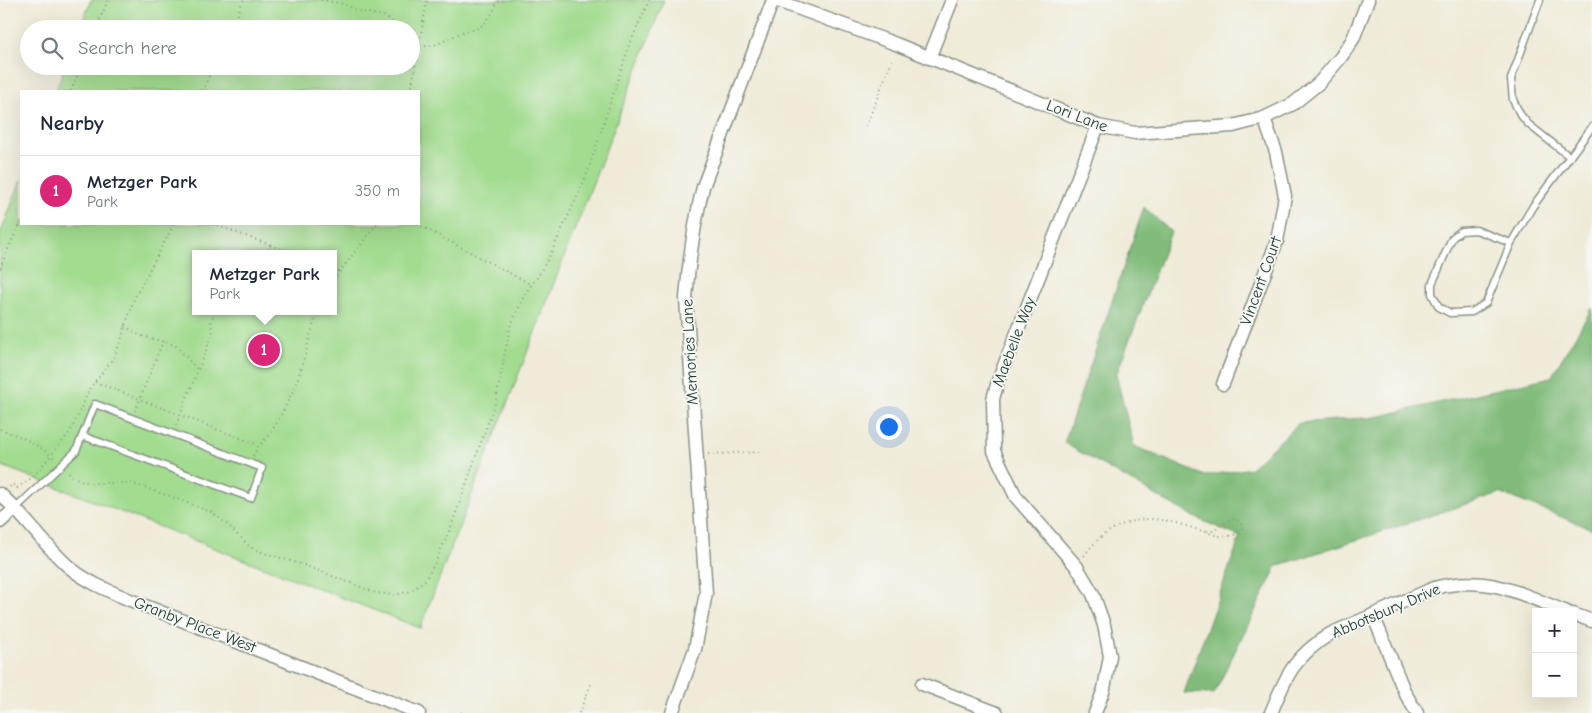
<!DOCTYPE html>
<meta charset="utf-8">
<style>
:root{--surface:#fff;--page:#f6f6f7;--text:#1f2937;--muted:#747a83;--line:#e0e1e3;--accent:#db2777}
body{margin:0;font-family:"Comic Neue",sans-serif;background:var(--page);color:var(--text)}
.controls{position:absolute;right:15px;bottom:15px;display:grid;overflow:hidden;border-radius:0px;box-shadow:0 5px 20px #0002}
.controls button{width:45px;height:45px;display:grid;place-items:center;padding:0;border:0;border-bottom:1px solid var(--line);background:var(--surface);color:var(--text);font:25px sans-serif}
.you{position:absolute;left:888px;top:426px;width:18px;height:18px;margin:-12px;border:4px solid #fff;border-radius:50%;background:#1a73e8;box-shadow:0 0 0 8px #1a73e833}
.badge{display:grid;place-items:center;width:32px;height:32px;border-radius:50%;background:var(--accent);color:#fff;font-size:16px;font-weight:700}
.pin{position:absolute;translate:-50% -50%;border:2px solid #fff;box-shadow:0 1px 5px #0006}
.popup{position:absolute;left:192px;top:250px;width:145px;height:65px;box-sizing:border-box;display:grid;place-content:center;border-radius:0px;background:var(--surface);filter:drop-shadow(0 1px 4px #0005);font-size:16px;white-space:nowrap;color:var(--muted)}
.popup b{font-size:19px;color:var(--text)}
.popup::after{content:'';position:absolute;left:50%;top:100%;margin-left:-10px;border:10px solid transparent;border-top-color:var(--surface)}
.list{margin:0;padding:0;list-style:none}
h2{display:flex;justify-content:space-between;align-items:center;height:65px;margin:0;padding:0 20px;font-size:21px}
h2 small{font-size:16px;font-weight:400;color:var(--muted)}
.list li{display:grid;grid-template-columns:32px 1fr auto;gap:15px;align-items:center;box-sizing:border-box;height:70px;padding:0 20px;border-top:1px solid var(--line)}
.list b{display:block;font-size:19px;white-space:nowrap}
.list p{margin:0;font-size:16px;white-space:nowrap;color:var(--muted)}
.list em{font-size:16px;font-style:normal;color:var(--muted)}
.icon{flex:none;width:28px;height:28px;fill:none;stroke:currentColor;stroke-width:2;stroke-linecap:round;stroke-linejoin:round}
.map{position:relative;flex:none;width:1592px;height:713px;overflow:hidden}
.search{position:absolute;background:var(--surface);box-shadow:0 5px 20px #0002;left:20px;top:20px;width:400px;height:55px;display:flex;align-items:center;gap:12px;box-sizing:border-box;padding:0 18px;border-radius:28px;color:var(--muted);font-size:19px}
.panel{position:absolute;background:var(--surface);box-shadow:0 5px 20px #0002;left:20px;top:90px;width:400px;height:135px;border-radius:0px}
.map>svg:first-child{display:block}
.green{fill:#a2dc8f;stroke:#608c62;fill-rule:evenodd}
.forest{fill:#81bc7a;stroke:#507c57}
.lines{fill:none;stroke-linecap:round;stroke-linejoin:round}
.lane-casing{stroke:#889486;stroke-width:9}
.street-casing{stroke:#889486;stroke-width:15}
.path{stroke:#889486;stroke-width:2;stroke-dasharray:1 4;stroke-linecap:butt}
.lane{stroke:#fff;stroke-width:6}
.street{stroke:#fff;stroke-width:12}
.labels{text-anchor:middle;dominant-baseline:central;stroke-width:4;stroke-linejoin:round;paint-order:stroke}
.street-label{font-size:16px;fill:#1f3d34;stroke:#f6f6f2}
</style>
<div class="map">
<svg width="1592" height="713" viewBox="0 0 1592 713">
<rect width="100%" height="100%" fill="#f6f6f2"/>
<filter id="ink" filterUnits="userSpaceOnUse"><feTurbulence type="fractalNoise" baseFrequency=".02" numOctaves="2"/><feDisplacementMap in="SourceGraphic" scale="10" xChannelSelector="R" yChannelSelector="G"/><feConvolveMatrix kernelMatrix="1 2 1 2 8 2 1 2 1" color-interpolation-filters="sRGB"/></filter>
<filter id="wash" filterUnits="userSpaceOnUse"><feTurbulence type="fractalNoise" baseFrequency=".0096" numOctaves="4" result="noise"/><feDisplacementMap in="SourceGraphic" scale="20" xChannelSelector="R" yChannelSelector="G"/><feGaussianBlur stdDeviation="1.12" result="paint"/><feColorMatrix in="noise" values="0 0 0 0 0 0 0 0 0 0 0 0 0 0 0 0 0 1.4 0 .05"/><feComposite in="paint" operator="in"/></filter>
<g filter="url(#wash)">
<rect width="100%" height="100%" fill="#f0ebd8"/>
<path class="green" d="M91 0H664L420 628 0 465V235L21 180V224H419V91H56L65 66H411V29H80ZM195 254H333V311H195Z"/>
<path class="forest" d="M1144 207 1171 232 1116 375 1134 446 1205 476 1251 468 1299 423 1376 417 1551 377 1592 308V529L1500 493 1277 566 1214 694 1184 693 1240 537 1194 517 1064 443Z"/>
</g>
<g filter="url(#ink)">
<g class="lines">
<defs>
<g id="lane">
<path d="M1540 0 1511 79 1513 100 1520 114 1528 124 1570 157"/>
<path d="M1511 243 1476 230 1461 231 1452 238 1432 284V294L1439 307 1450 313 1472 312 1486 303 1511 243 1533 206 1592 127"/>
<path d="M15 509 76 451 95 404 262 468 251 498 83 436"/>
</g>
<g id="street">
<path d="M775 0 896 44 1098 126 1135 133 1233 126 1264 118 1293 104 1319 83 1341 57 1353 39 1368 0"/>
<path d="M929 58 952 0"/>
<path d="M1223 384 1277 241 1285 196 1276 152 1264 118"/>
<path d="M0 494C25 516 44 545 69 567 87 582 109 591 130 600L419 713"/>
<path d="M0 522 15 509"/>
<path d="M1573 614 1592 621"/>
<path d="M1373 615 1405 693 1417 713"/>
<path d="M922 684 997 713"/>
<path d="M672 713 695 649 706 593 686 298C689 260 694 224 703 187L773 0"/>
<path d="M1095 713 1104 689 1110 656 1104 625 1093 594 1077 567 1016 497 994 451 993 399 998 381 1098 126"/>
<path d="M1271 713C1286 675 1295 656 1330 634L1434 588C1488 574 1518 593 1567 612"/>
</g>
</defs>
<use href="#lane" class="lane-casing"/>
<use href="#street" class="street-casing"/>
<g class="path">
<path d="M321 0 344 4 358 11 384 16 392 21 398 29"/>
<path d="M96 29 108 0"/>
<path d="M233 29 243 0"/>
<path d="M411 42C428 54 447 38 463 32 469 30 477 30 481 26 490 20 494 9 499 0"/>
<path d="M71 91 81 66"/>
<path d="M203 91 213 66"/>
<path d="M411 91 427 0"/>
<path d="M866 126 893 58"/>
<path d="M419 155V166"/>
<path d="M213 224 270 245 267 254"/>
<path d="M417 224 532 285"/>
<path d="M270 245 293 254"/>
<path d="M0 268 10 244 21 222"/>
<path d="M333 269 339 271"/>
<path d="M333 280 377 224"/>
<path d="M125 326 139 335 175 345 198 370"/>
<path d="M95 382 258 445"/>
<path d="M135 411 163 341"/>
<path d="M176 425 213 333 211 324 214 311"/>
<path d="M0 429C22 437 36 443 54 458"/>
<path d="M708 454 760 452"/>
<path d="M253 456C258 445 260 445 267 437 277 425 285 407 292 393 304 367 308 338 318 311"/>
<path d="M69 472 72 476 82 481 92 483H131L172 497 211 512 227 524 250 547 261 552 304 565 376 593 394 595 412 591 426 579 436 561 451 527 496 400 510 327 526 292 537 278 550 255 577 197 588 171 629 46 649 0"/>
<path d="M10 487 12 484 17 488 33 477 71 431 90 388 113 359 120 343 134 299 174 224"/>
<path d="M1084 556C1099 534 1122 520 1149 519 1168 519 1188 527 1206 532 1211 533 1216 536 1221 536 1230 537 1240 535 1243 526L1237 519H1231L1213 531H1203"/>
<path d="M461 713V712"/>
<path d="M579 713 591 684"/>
</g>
<use href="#lane" class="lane"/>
<use href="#street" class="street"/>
</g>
</g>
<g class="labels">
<g class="street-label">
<text transform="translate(1077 116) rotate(21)">Lori Lane</text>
<text transform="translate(1261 281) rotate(-70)">Vincent Court</text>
<text transform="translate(1014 342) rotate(-69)">Maebelle Way</text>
<text transform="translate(690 352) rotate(-93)">Memories Lane</text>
<text transform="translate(1386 611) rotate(-23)">Abbotsbury Drive</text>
<text transform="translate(195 625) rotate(21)">Granby Place West</text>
</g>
</g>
</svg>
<div class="controls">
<button>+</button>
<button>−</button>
</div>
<div class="you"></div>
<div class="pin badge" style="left:264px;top:350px">1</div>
<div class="popup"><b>Metzger Park</b>Park</div>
<div class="search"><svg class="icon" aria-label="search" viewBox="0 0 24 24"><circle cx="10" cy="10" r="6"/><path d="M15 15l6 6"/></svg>Search here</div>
<section class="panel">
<h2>Nearby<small></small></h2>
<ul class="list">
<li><span class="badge">1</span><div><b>Metzger Park</b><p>Park</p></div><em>350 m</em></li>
</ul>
</section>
</div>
